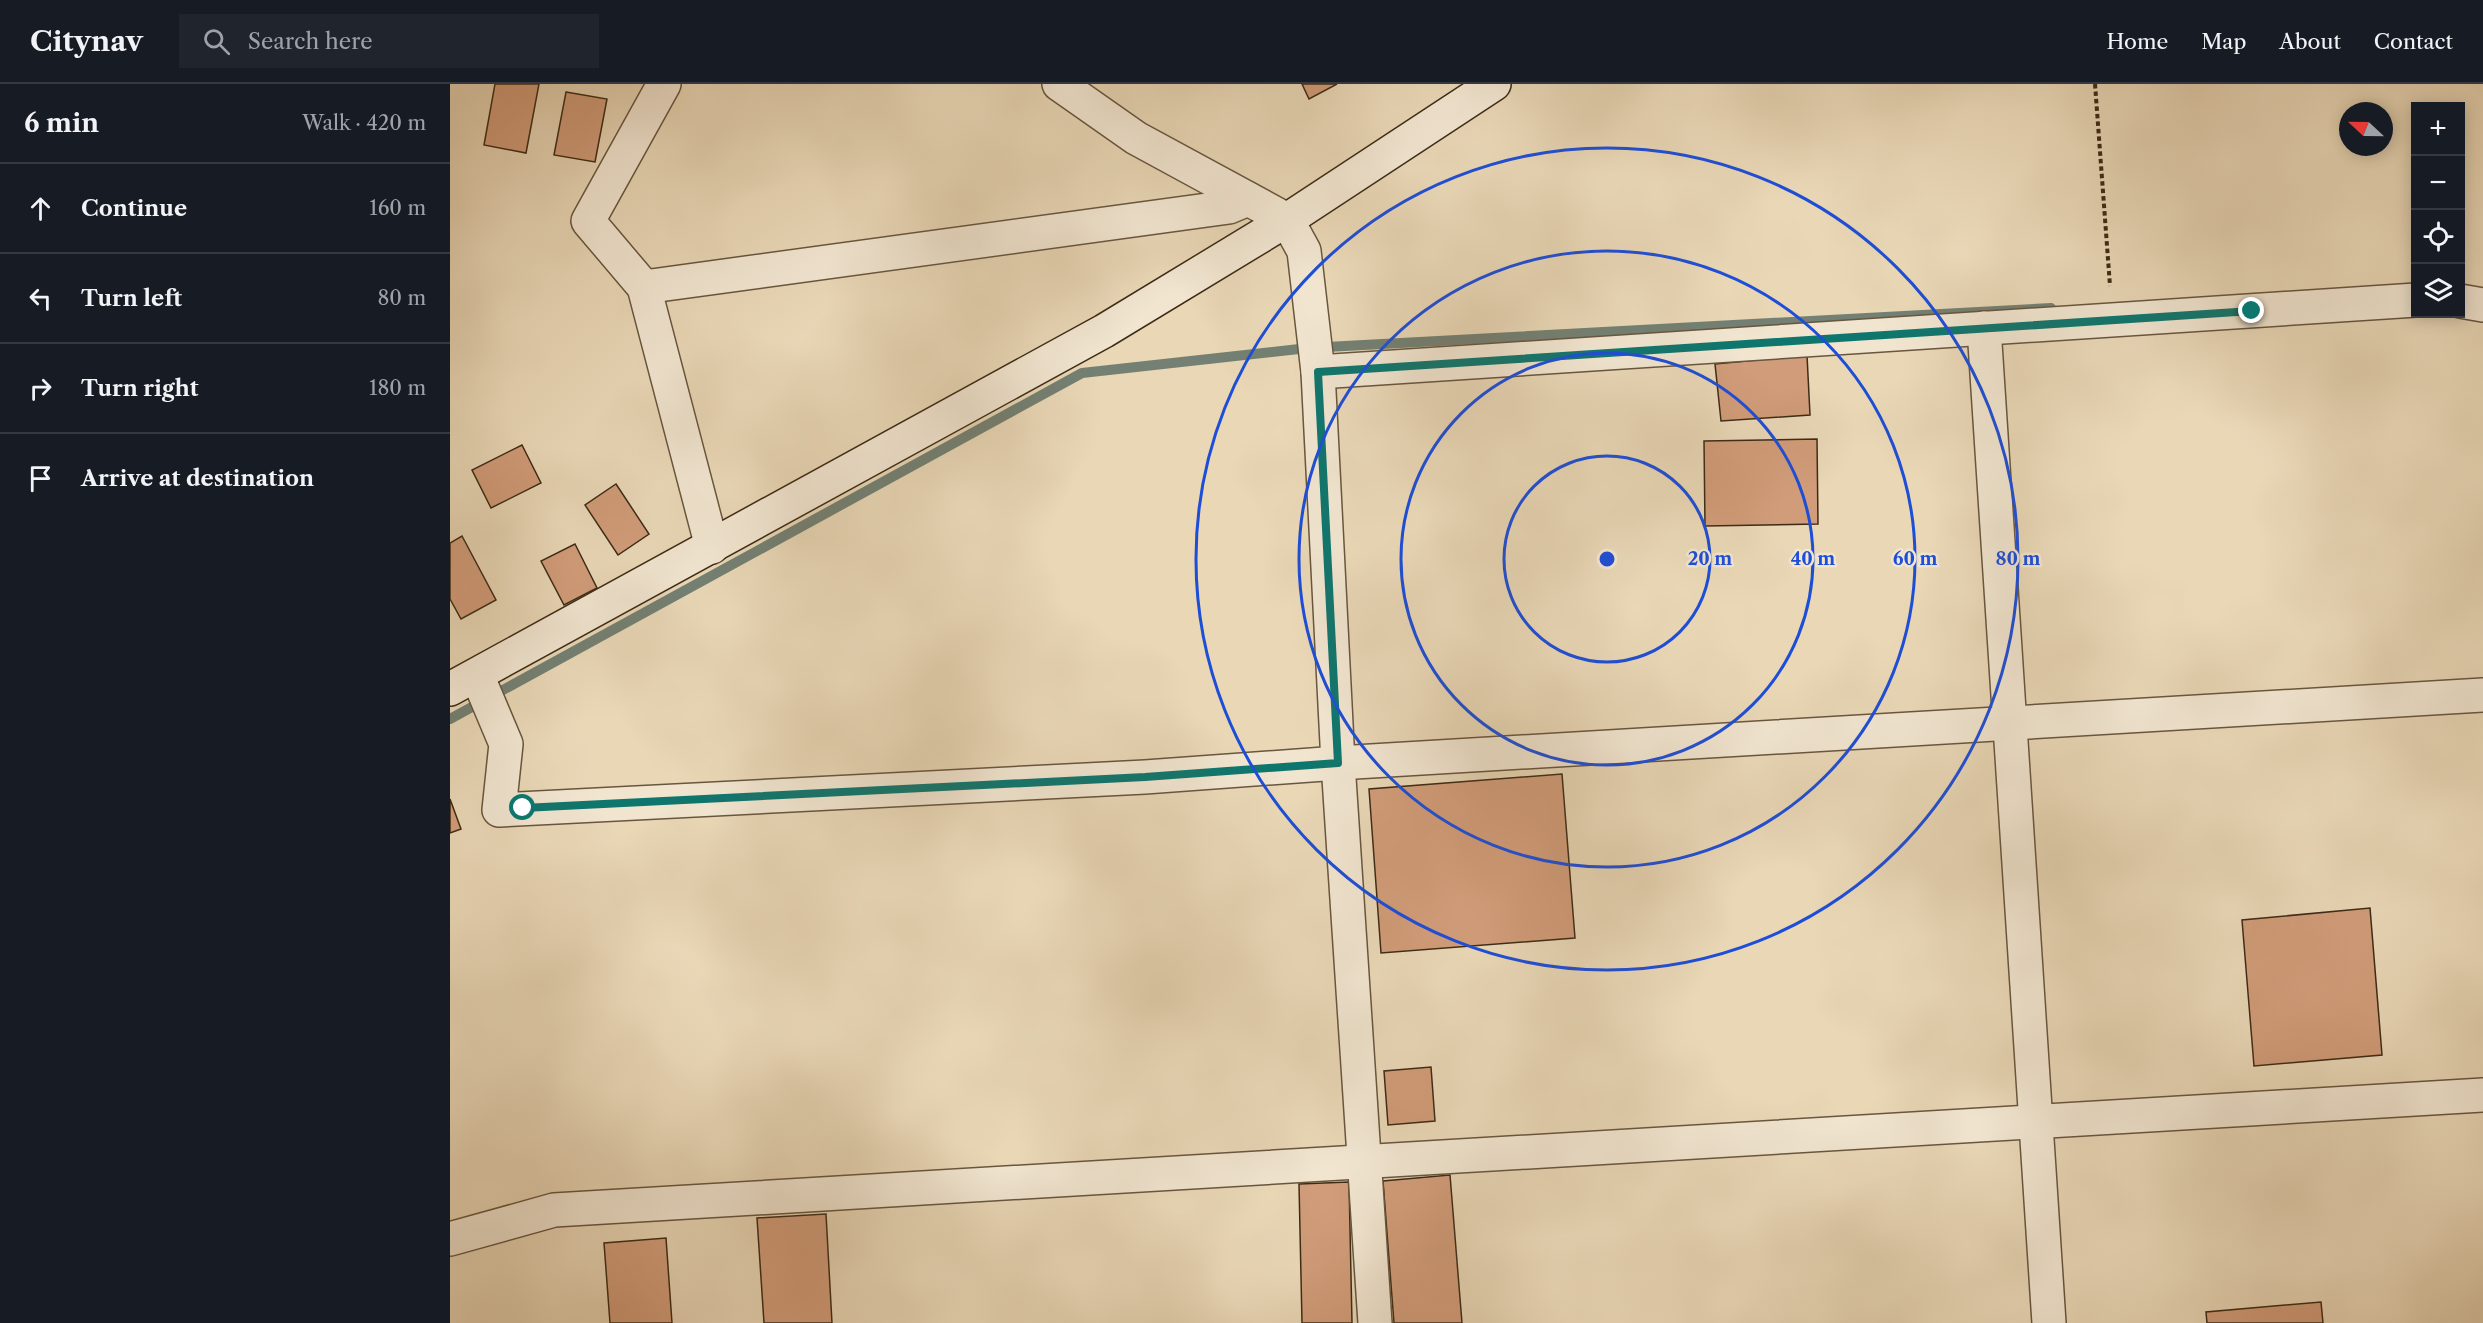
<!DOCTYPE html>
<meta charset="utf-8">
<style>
:root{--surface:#171b24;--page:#20242c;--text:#f1f3f6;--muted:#9ea1a6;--line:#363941}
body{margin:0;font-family:"Libre Caslon Text",serif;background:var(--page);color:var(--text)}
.controls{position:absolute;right:18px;top:18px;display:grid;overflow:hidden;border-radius:0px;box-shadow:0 3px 15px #0003}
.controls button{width:54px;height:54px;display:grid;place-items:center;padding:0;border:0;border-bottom:2px solid var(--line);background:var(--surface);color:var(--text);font:30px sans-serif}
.compass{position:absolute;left:1889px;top:18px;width:54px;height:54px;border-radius:50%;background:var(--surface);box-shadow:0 3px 15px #0003;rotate:292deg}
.stop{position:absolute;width:18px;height:18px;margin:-14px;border:4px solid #0f766e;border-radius:50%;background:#fff}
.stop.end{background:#0f766e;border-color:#fff;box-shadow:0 2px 6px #0008}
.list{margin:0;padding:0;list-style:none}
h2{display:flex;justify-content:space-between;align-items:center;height:78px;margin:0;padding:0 24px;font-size:26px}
h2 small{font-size:20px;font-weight:400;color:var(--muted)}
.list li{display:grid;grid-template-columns:39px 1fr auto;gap:18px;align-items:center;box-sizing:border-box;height:90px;padding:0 24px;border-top:2px solid var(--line)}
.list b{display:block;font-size:22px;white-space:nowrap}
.list em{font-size:20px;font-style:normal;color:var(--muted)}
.icon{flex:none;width:33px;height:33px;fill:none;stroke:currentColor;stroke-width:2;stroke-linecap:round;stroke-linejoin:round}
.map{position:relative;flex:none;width:2033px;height:1239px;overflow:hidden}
header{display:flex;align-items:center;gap:36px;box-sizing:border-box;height:84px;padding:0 30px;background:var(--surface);border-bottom:2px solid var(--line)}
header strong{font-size:28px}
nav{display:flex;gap:33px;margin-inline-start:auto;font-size:21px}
.search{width:420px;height:54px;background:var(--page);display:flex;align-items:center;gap:15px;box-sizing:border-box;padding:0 21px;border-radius:0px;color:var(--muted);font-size:22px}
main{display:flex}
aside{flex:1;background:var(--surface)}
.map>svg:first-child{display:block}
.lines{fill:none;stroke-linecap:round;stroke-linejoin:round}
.stream{stroke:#738073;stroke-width:10}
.building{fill:#d19c79;stroke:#3d2b16;stroke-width:1.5}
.street-casing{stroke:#68563e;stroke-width:36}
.secondary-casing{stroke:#3d2b16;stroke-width:36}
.path{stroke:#3d2b16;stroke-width:4;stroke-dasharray:4.5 3;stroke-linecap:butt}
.street{stroke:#f1e5d0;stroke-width:33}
.secondary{stroke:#f1e5d0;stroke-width:33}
.route{stroke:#0f766e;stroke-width:8}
.ring{fill:none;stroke:#1d4ed8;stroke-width:3}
.centre{fill:#1d4ed8;stroke:#f1e5d0;stroke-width:3}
.ring-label{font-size:18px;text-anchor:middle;font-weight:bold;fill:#1d4ed8;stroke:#f1e5d0;stroke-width:5;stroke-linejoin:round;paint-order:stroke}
</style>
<header>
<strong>Citynav</strong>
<div class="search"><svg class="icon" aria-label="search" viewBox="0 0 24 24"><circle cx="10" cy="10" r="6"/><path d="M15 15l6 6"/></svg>Search here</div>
<nav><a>Home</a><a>Map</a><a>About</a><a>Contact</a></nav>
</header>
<main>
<aside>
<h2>6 min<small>Walk · 420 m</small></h2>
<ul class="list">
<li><svg class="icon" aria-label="ahead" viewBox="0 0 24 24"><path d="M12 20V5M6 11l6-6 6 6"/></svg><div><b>Continue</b></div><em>160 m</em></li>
<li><svg class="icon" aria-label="left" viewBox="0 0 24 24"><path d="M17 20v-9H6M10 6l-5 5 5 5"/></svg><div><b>Turn left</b></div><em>80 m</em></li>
<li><svg class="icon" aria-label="right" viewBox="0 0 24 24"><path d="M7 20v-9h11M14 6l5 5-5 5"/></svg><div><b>Turn right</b></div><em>180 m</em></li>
<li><svg class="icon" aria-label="arrive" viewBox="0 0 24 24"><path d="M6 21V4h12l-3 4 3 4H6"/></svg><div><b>Arrive at destination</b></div></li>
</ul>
</aside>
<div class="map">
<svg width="2033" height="1239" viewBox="0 0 2033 1239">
<rect width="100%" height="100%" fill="#e9d7b6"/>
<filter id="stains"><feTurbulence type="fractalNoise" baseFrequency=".00333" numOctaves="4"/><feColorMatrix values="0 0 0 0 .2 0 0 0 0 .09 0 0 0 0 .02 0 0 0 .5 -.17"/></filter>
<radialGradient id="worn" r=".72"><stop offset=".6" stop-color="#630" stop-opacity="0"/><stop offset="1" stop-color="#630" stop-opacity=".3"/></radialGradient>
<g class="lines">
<path class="stream" d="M0 635 632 289 858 264 1601 224"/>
</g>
<g class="building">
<path d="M45 0H89L76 69 34 61Z"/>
<path d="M852 0H887L859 15Z"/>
<path d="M116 8 157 15 145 78 104 71Z"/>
<path d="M1357 271 1360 331 1271 337 1265 280Z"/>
<path d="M1367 355 1368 440 1255 442 1254 357Z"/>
<path d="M72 361 91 399 41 424 22 386Z"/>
<path d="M166 400 199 450 168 471 135 421Z"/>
<path d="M12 452 46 516 11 535 0 515V459Z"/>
<path d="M125 460 147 504 114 521 91 477Z"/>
<path d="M1112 690 1125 854 931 869 919 705Z"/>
<path d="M0 715 11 745 0 749Z"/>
<path d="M1920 824 1932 971 1804 982 1792 836Z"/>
<path d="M981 983 985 1037 938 1041 934 987Z"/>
<path d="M1000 1091 1012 1239H944L933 1097Z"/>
<path d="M899 1098 902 1239H852L849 1100Z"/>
<path d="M376 1130 382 1239H314L307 1134Z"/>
<path d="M216 1154 222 1239H160L154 1159Z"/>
<path d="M1871 1218 1873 1239H1757L1756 1228Z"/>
</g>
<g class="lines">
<defs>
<g id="street">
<path d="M214 0 138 137 194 203 262 463"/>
<path d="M609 0 686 54 837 136 854 167 868 288 888 679 925 1239"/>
<path d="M194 203 779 123 798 115"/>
<path d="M2010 217 2033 221"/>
<path d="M1534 244 1599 1239"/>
<path d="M868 288 1966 216"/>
<path d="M27 591 56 660 49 726 695 693 888 679 2033 611"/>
<path d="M0 1155 104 1126 2033 1011"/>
</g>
<path id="secondary" d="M0 605 654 247 837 136 1044 0"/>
</defs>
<use href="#street" class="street-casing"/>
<use href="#secondary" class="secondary-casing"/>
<path class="path" d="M1645 0 1660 202"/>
<use href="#street" class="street"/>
<use href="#secondary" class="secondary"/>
</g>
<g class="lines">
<path class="route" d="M73 724 695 693 888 679 868 288 1802 227"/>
</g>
<g class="ring">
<circle cx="1157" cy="475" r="103"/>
<circle cx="1157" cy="475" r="206"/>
<circle cx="1157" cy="475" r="308"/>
<circle cx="1157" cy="475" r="411"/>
</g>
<circle cx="1157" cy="475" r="9" class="centre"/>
<g class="ring-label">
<text x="1260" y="481">20 m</text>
<text x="1363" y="481">40 m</text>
<text x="1465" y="481">60 m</text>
<text x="1568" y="481">80 m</text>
</g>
<rect width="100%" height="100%" filter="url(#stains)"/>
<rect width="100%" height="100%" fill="url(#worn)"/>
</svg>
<div class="controls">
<button>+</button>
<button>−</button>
<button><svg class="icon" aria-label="locate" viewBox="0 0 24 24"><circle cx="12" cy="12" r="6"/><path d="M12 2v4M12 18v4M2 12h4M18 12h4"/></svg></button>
<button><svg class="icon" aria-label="layers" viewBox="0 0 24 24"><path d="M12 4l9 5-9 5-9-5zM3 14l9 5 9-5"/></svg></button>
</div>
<svg class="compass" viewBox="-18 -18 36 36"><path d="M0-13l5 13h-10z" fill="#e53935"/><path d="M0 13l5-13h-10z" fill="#9ea1a6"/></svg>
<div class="stop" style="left:73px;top:724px"></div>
<div class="stop end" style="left:1802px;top:227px"></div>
</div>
</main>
